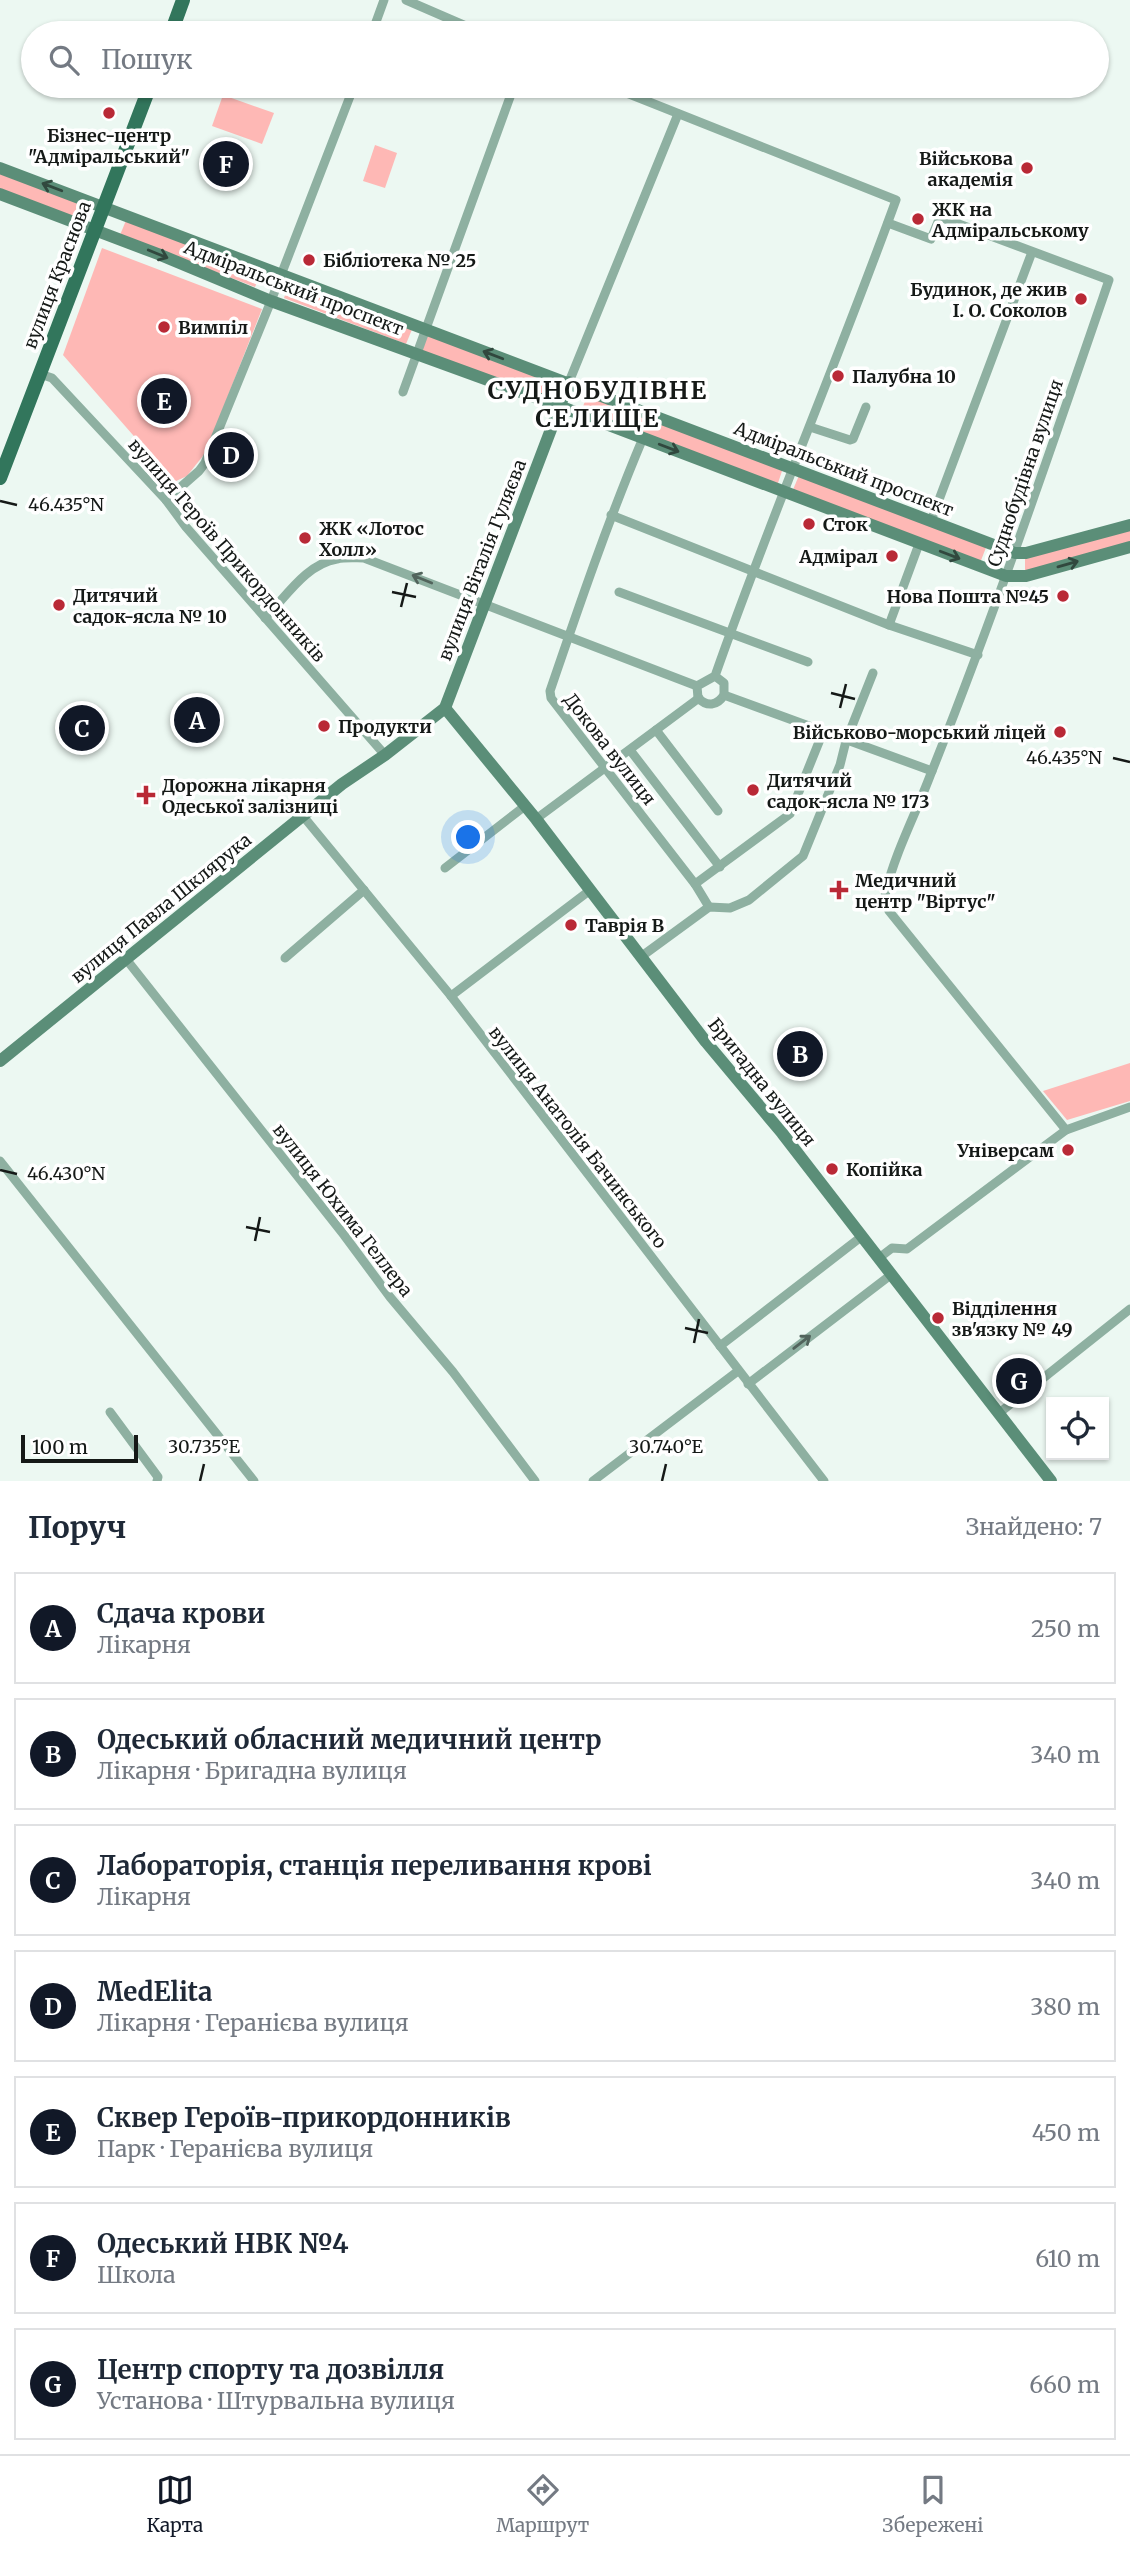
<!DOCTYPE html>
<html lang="uk">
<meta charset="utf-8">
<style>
:root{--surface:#fff;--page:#f2f2f3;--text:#1f2937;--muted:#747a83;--line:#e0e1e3;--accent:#111827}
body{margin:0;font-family:Merriweather,serif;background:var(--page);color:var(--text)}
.controls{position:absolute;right:21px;bottom:21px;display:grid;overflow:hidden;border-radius:0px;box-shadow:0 2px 5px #0004}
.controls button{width:63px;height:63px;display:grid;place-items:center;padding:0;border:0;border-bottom:2px solid var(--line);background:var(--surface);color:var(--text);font:35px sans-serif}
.scale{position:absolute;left:21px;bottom:18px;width:117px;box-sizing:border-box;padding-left:7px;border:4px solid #151917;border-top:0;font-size:19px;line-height:24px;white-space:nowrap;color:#151917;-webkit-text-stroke:5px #fff;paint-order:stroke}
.you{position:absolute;left:469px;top:838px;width:24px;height:24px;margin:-18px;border:5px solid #fff;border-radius:50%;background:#1a73e8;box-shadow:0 0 0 10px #1a73e833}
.badge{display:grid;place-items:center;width:46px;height:46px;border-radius:50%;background:var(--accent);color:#fff;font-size:23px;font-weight:700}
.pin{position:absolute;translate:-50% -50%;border:4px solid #fff;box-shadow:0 2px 7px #0006}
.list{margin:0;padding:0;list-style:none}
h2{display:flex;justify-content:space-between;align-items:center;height:91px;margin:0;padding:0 28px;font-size:30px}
h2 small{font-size:23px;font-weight:400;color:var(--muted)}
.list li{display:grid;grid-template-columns:46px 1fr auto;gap:21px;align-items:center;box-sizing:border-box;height:112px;margin:0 14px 14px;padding:0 14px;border:2px solid var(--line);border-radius:0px}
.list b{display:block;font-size:26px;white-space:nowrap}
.list p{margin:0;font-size:23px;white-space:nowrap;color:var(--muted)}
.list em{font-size:23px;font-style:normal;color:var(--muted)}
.icon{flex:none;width:38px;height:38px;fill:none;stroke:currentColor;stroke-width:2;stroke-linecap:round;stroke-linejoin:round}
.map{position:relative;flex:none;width:1130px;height:1481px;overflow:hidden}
.search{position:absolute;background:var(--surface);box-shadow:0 2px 5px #0004;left:21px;right:21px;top:21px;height:77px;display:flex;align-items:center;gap:18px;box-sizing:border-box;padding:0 24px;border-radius:38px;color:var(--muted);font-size:26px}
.sheet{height:973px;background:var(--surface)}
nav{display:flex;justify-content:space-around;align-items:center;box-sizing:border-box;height:98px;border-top:2px solid var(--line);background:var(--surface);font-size:19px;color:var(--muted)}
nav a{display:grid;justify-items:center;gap:4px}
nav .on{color:var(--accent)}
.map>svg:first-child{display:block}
.green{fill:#feb8b5}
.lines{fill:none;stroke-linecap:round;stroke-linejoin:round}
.street{stroke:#8eb0a1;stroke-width:9}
.secondary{stroke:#5b8e78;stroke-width:12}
.primary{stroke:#32765c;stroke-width:14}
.oneway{stroke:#31483e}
.oneway2{stroke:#52645c}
.ticks{fill:none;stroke:#151917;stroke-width:2.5}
.poi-dot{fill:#b92936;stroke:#fff;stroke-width:2.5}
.labels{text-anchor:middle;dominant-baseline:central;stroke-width:7;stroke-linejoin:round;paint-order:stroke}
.poi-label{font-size:18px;font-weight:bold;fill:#151917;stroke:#fff;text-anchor:start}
.street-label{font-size:18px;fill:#151917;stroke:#fff}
.district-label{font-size:24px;font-weight:bold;letter-spacing:2px;fill:#151917;stroke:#fff}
.ticks-label{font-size:18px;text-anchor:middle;fill:#151917;stroke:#fff;stroke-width:7;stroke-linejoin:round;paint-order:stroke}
</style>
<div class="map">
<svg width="1130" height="1481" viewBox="0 0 1130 1481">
<rect width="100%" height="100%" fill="#ecf8f2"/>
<g class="green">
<path d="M223 95 274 113 262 144 212 126Z"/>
<path d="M375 145 397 153 385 188 363 181Z"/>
<path d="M0 170 85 202 78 219 0 189Z"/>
<path d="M127 218 263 269 255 287 120 235Z"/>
<path d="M102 248 262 309 206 452 187 476 174 482 63 355Z"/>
<path d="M290 280 413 327 406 344 284 298Z"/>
<path d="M429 332 553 379 545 397 422 351Z"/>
<path d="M588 393 783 468 777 486 581 412Z"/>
<path d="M800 473 987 545 980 563 792 492Z"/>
<path d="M1130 528V544L1025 574V558Z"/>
<path d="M1130 1063V1101L1067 1120 1043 1091Z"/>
</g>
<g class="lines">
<g class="street">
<path d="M406 0 482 33"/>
<path d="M372 33 384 0"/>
<path d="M609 86 896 200C838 360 771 516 715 676L697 686 698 698C707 707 717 706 724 695V683L715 676"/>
<path d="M888 223 931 239 940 217 1109 280C1052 446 995 613 930 776 916 813 895 853 886 891 884 898 886 904 889 911L1066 1130"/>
<path d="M40 374 52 378 166 500 186 527 385 755"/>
<path d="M569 382 678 114"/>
<path d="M403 392 514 86"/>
<path d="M810 427 850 440 853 439 866 407"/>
<path d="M643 438C608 521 579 606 550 691L551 698 695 884 709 907"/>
<path d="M166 500 199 471 205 463 271 301 354 86"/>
<path d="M611 515 889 625 978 655"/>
<path d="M931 521 1032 252"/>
<path d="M619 592 808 662"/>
<path d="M265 618C286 597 306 564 337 559 346 557 355 558 364 558L697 686"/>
<path d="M889 625 919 544"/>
<path d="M724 695 932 771"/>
<path d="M656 730 718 811"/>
<path d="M630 750 720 867"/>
<path d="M303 816 451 996 824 1481"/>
<path d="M536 819 699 698"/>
<path d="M445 868 525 806"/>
<path d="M695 884 790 814 823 732"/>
<path d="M642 956 709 907 730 908 749 900 803 856 840 765 846 741 873 673"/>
<path d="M285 958 364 890"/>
<path d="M126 959 344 1235 390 1297 453 1372 535 1481"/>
<path d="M451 996 589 891"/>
<path d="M0 1161 254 1481"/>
<path d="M879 1258 892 1248 907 1249 1066 1130 1130 1107"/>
<path d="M720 1346 861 1237"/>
<path d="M748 1384 892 1274"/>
<path d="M110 1412 158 1477 157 1481"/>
<path d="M998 1414 1130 1309"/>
<path d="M593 1481 738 1371"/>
</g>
<g class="secondary">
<path d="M0 168 1015 553H1026L1130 525"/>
<path d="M0 194 158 254 271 301 559 406 1006 576H1026L1130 547"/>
<path d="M445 708 536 819 706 1042 782 1133 1051 1481"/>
<path d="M0 1061 342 784 385 755 445 708 569 382"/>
</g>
<g class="primary">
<path d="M171 33 183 0"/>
<path d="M0 478 150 86"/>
</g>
</g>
<defs><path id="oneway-shaft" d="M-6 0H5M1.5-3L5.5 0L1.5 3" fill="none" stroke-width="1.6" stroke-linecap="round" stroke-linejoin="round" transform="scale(1.75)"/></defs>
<g class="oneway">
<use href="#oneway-shaft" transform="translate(52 187) rotate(-159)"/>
<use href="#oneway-shaft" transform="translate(158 254) rotate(22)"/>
<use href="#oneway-shaft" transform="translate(493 355) rotate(-159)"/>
<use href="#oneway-shaft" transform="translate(669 448) rotate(21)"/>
<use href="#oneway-shaft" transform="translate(950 555) rotate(21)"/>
<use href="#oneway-shaft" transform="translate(1068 564) rotate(-16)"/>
</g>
<g class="oneway2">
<use href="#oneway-shaft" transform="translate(422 579) rotate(-158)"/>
<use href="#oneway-shaft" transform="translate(802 1342) rotate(-38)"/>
</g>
<path class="ticks" d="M0 501 17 505M392 592 416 597M401 607 407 583M831 693 855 699M840 708 846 684M1113 758 1130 762M0 1170 17 1174M246 1227 270 1232M255 1241 260 1217M685 1328 708 1333M694 1343 699 1319M200 1481 204 1464M662 1481 666 1464"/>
<g class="poi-dot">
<circle cx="109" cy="113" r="7"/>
<circle cx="1027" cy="168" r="7"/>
<circle cx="918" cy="219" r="7"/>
<circle cx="309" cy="260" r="7"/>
<circle cx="1081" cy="299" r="7"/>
<circle cx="164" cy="327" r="7"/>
<circle cx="838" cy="376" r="7"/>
<circle cx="809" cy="524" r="7"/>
<circle cx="305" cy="538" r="7"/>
<circle cx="892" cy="556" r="7"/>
<circle cx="1063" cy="596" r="7"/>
<circle cx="59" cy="605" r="7"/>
<circle cx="324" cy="726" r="7"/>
<circle cx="1060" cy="732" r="7"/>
<circle cx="753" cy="790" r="7"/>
<path d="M142.5 784.5h7v7h7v7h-7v7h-7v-7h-7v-7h7z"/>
<path d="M835.5 879.5h7v7h7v7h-7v7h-7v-7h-7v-7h7z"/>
<circle cx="571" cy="925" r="7"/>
<circle cx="1068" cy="1150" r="7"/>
<circle cx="832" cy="1169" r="7"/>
<circle cx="938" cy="1318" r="7"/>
</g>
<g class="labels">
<g class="poi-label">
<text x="109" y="135" text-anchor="middle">Бізнес-центр<tspan x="109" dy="21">"Адміральський"</tspan></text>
<text x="1013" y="158" text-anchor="end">Військова<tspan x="1013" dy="21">академія</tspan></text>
<text x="932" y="209">ЖК на<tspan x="932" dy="21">Адміральському</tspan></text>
<text x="323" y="260">Бібліотека № 25</text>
<text x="1067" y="289" text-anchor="end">Будинок, де жив<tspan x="1067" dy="21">І. О. Соколов</tspan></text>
<text x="178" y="327">Вимпіл</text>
<text x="852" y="376">Палубна 10</text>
<text x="823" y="524">Сток</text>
<text x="319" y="528">ЖК «Лотос<tspan x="319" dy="21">Холл»</tspan></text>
<text x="878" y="556" text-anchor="end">Адмірал</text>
<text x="73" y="595">Дитячий<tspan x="73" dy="21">садок-ясла № 10</tspan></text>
<text x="1049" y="596" text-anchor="end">Нова Пошта №45</text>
<text x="338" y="726">Продукти</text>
<text x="1046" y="732" text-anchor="end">Військово-морський ліцей</text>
<text x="767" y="780">Дитячий<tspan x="767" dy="21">садок-ясла № 173</tspan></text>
<text x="162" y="785">Дорожна лікарня<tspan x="162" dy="21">Одеської залізниці</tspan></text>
<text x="855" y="880">Медичний<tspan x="855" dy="21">центр "Віртус"</tspan></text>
<text x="585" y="925">Таврія В</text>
<text x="1054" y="1150" text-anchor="end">Універсам</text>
<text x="846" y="1169">Копійка</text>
<text x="952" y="1308">Відділення<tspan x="952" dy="21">зв'язку № 49</tspan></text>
</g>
<g class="street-label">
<text transform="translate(57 275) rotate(-69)">вулиця Краснова</text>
<text transform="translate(294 288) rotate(21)">Адміральський проспект</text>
<text transform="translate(844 469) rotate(21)">Адміральський проспект</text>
<text transform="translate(1025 473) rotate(-71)">Суднобудівна вулиця</text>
<text transform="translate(227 550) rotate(49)">вулиця Героїв Прикордонників</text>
<text transform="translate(482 560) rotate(-69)">вулиця Віталія Гуляєва</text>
<text transform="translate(610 749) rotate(52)">Докова вулиця</text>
<text transform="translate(161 908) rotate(-39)">вулиця Павла Шклярука</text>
<text transform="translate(762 1082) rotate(51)">Бригадна вулиця</text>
<text transform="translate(578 1137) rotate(52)">вулиця Анатолія Бачинського</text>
<text transform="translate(343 1210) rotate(52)">вулиця Юхима Геллера</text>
</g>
<g class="district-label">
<text x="598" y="390">СУДНОБУДІВНЕ<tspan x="598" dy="28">СЕЛИЩЕ</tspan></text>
</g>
</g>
<g class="ticks-label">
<text x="66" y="511">46.435°N</text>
<text x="1064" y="764">46.435°N</text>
<text x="66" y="1180">46.430°N</text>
<text x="204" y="1453">30.735°E</text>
<text x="666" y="1453">30.740°E</text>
</g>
</svg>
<div class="controls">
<button><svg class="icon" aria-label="locate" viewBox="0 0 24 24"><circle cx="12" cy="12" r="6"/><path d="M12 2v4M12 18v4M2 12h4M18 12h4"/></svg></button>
</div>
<div class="scale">100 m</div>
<div class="you"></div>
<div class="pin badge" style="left:197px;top:720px">A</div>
<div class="pin badge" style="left:800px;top:1054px">B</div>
<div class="pin badge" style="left:82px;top:728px">C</div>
<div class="pin badge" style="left:231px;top:455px">D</div>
<div class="pin badge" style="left:164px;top:401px">E</div>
<div class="pin badge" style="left:226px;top:164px">F</div>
<div class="pin badge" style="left:1019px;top:1381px">G</div>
<div class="search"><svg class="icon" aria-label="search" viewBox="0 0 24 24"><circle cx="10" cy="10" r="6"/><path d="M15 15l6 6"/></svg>Пошук</div>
</div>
<section class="sheet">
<h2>Поруч<small>Знайдено: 7</small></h2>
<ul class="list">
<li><span class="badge">A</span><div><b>Сдача крови</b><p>Лікарня</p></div><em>250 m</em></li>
<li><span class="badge">B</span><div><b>Одеський обласний медичний центр</b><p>Лікарня · Бригадна вулиця</p></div><em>340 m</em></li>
<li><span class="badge">C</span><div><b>Лабораторія, станція переливання крові</b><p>Лікарня</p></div><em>340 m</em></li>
<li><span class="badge">D</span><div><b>MedElita</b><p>Лікарня · Геранієва вулиця</p></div><em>380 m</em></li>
<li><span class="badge">E</span><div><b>Сквер Героїв-прикордонників</b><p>Парк · Геранієва вулиця</p></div><em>450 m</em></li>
<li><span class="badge">F</span><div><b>Одеський НВК №4</b><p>Школа</p></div><em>610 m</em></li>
<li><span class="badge">G</span><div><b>Центр спорту та дозвілля</b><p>Установа · Штурвальна вулиця</p></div><em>660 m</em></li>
</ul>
</section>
<nav>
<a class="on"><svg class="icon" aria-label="map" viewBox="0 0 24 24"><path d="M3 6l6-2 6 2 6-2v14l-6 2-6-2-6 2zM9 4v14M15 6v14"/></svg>Карта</a>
<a><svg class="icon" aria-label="directions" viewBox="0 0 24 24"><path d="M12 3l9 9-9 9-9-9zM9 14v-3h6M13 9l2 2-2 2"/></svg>Маршрут</a>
<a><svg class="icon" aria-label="saved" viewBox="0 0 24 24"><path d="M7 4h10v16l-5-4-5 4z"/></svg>Збережені</a>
</nav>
